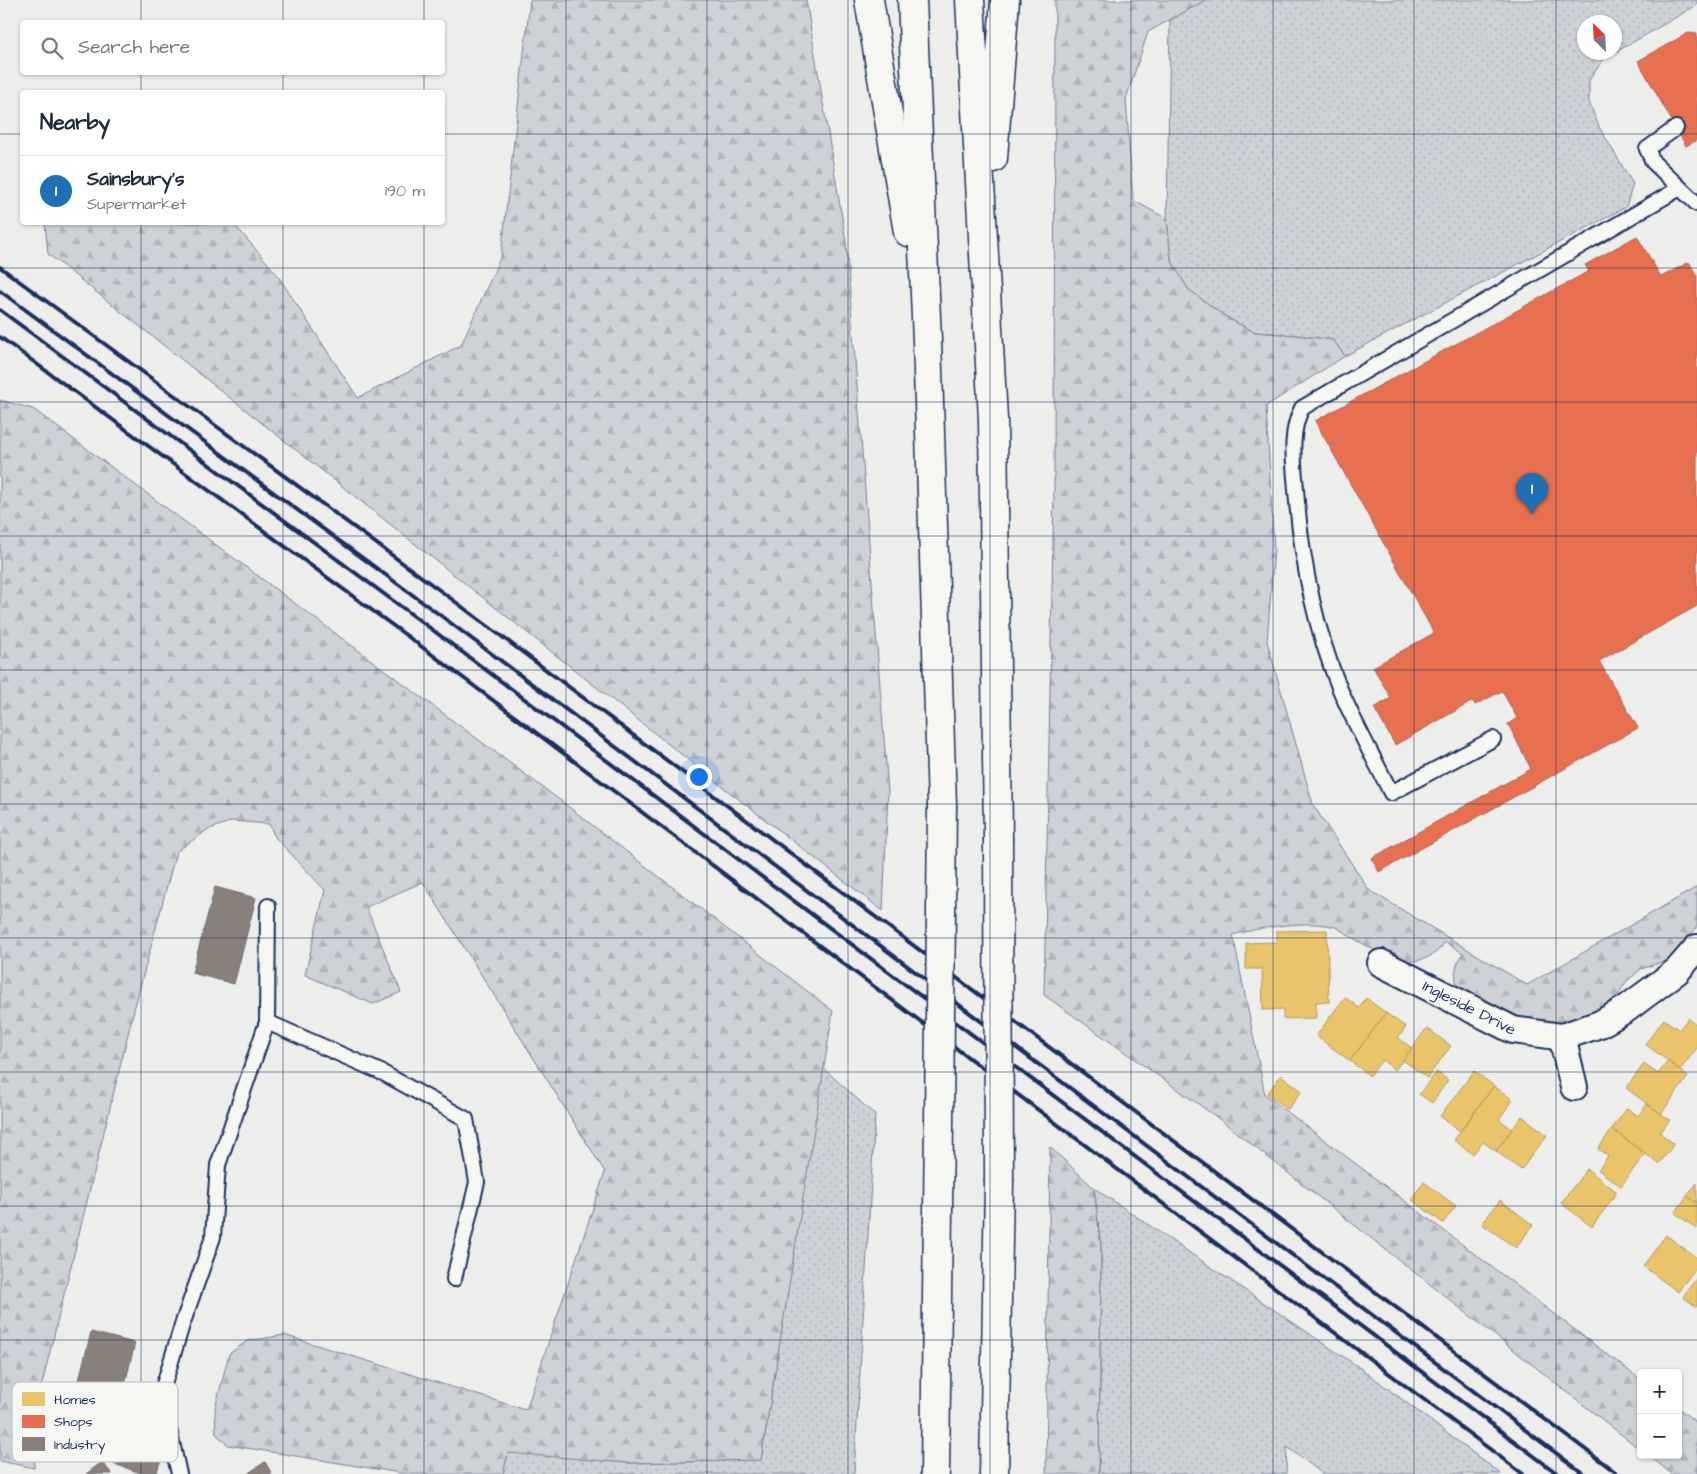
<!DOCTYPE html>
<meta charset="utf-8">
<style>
:root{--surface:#fff;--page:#f6f6f7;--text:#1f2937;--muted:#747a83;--line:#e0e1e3;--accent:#1f6fb2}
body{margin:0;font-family:"Architects Daughter",sans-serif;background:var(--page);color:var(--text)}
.controls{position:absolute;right:15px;bottom:15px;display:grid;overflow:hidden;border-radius:5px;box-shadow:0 1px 4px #0004}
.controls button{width:45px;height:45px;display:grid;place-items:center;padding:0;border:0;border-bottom:1px solid var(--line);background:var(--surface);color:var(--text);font:25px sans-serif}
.compass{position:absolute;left:1577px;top:15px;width:45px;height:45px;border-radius:50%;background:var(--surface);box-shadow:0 1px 4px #0004;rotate:336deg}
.you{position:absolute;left:698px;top:776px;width:18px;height:18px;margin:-12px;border:4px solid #fff;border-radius:50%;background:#1a73e8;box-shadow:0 0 0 8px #1a73e833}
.badge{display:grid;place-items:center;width:32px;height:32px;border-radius:50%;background:var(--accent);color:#fff;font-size:16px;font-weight:700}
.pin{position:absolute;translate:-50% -41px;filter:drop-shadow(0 1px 2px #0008)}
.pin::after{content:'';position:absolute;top:26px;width:18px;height:15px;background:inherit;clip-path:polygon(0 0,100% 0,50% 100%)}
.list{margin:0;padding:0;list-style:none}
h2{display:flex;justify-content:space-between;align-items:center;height:65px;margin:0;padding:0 20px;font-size:21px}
h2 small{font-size:16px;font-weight:400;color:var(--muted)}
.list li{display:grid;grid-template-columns:32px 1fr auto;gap:15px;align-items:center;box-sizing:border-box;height:70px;padding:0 20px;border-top:1px solid var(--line)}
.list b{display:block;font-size:19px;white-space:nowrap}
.list p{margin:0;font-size:16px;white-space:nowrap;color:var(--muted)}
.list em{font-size:16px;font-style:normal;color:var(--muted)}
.icon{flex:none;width:28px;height:28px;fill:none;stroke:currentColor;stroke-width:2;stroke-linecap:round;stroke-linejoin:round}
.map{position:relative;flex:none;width:1697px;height:1474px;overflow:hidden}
.search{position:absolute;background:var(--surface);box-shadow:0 1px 4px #0004;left:20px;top:20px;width:425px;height:55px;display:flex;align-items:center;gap:12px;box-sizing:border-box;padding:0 18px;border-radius:5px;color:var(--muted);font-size:19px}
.panel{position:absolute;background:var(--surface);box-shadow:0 1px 4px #0004;left:20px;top:90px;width:425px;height:135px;border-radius:5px}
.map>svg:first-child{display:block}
.grass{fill:url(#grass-dots);stroke:#74809a;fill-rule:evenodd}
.forest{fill:url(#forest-firs);stroke:#74809a}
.homes{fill:#e9c46a;stroke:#ab9766}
.shops{fill:#e76f51;stroke:#aa5c55}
.industry{fill:#8a817c;stroke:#696873}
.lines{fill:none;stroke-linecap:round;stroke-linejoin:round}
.lane-casing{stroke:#1b2f5e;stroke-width:18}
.street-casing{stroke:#1b2f5e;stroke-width:30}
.highway-casing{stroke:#1b2f5e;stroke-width:31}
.lane{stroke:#f6f6f2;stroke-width:14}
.street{stroke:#f6f6f2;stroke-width:26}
.highway{stroke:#f6f6f2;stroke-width:28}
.rail{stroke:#1b2f5e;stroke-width:4}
.highway-bridge-casing{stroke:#1b2f5e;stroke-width:31;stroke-linecap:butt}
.highway-bridge{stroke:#f6f6f2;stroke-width:28}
.grid{fill:none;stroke:#1b2f5e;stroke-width:1;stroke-opacity:0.55}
.labels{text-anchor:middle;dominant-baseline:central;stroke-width:5;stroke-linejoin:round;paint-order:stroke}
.street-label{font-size:16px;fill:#1b2f5e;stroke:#f6f6f2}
.key{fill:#f6f6f2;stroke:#b4bac6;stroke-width:1}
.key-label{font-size:14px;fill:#1b2f5e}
</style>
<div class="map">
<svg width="1697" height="1474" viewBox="0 0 1697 1474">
<defs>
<pattern id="grass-dots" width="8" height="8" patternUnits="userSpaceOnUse" patternTransform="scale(1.25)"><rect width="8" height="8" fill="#ced2d7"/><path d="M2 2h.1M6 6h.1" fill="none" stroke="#b0b5bb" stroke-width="1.8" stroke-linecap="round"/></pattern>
<pattern id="forest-firs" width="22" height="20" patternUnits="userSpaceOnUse" patternTransform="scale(1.25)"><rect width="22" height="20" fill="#ced2d7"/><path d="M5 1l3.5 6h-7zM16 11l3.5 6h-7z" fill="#b0b5bb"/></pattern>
</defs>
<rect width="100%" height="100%" fill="#edeeec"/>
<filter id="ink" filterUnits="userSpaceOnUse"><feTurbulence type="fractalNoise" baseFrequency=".02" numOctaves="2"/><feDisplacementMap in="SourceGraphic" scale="10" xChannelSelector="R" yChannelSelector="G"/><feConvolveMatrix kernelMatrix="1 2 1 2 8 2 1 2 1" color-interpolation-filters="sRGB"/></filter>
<g filter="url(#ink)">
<g class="grass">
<path d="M1206 0H1697V5L1604 59 1589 80V102L1599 127 1633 184 1626 207 1345 356 1333 340 1296 335 1254 332 1226 317 1188 289 1171 260 1167 219 1170 20ZM1584 22H1614V52H1584Z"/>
<path d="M823 1068 875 1115 854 1474H503L508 1452 628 1463 761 1460Z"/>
<path d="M1094 1188 1363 1370 1501 1474H1323L1287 1447 1286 1474H1099L1101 1248Z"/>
</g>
<g class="forest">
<path d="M530 0H806L846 242 888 791 883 911 705 773 48 254 45 223H233L276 273 358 398 461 345 501 256Z"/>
<path d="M1055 0H1206L1148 32 1126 99 1133 200 1167 219 1171 260 1188 289 1226 317 1254 332 1296 335 1333 340 1345 356 1266 406 1274 550 1267 641 1313 805 1369 890 1527 985 1697 887V926L1683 948 1674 958 1641 969 1626 982 1618 995 1610 1003 1591 1015 1546 1025 1520 1023 1458 990C1454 974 1454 968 1463 953L1445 942C1420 978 1382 954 1351 937 1345 933 1338 927 1331 926 1308 920 1256 928 1233 935L1265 1095 1641 1380V1450L1218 1118 1044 995 1054 489Z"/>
<path d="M0 400 33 409 561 801 833 1011 761 1460 628 1463 508 1453 503 1474H407L228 1445 216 1434 215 1408 229 1354 247 1341 284 1335 526 1410 605 1172 423 882 366 907 401 992 373 1004 305 975 325 890 275 837 269 824 232 821 207 830 176 852 134 1010 42 1384 34 1468 0 1461Z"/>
<path d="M1050 1147 1094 1188 1101 1248 1099 1474H1046Z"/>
<path d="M1678 1408 1697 1423V1474H1672L1648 1455H1678Z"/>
</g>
<g class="homes">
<path d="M1327 930 1329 1002H1316V1018L1283 1019V1009L1263 1010 1262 969H1246V943L1277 942V931Z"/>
<path d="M1345 997 1359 1008 1366 998 1386 1013 1350 1061 1316 1036Z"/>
<path d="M1386 1013 1406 1027 1398 1038 1412 1048 1395 1070 1382 1060 1370 1076 1350 1061Z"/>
<path d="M1688 1018 1697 1025V1048L1680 1070 1645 1044 1664 1019 1679 1030Z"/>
<path d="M1427 1028 1451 1046 1427 1078 1403 1060Z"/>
<path d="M1668 1061 1688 1077 1661 1114 1626 1088 1644 1064 1658 1074Z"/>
<path d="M1474 1071 1494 1086 1460 1131 1440 1116Z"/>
<path d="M1437 1072 1448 1080 1432 1103 1419 1094Z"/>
<path d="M1281 1075 1302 1091 1288 1109 1267 1094Z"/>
<path d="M1494 1086 1513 1100 1499 1119 1512 1129 1496 1151 1483 1142 1473 1154 1454 1140Z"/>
<path d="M1647 1104 1670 1120 1660 1133 1674 1144 1659 1164 1612 1129 1627 1108 1638 1116Z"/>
<path d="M1522 1116 1547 1135 1521 1170 1496 1151Z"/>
<path d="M1612 1129 1645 1154 1621 1186 1598 1170 1608 1156 1598 1149Z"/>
<path d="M1587 1169 1617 1192 1592 1227 1561 1203Z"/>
<path d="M1424 1182 1456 1206 1443 1223 1411 1199Z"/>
<path d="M1697 1183V1203L1687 1196Z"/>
<path d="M1687 1196 1697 1203V1229L1675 1213Z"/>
<path d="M1500 1200 1533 1225 1516 1248 1482 1224Z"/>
<path d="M1666 1235 1697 1258V1266L1678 1292 1643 1266Z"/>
<path d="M1697 1277V1307L1683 1297Z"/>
</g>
<g class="shops">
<path d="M1688 33 1697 34V140L1686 146 1638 61Z"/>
<path d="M1637 236 1661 277 1689 262 1697 276V606L1599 661 1638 728 1379 872 1372 858 1531 769 1508 724 1517 718 1502 691 1475 705 1473 701 1395 745 1374 708 1391 698 1373 667 1434 633 1315 421 1589 271 1585 265Z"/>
</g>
<g class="industry">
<path d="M215 887 256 898 234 984 192 973Z"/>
<path d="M91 1332 135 1343 121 1400 77 1388Z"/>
<path d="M64 1414 165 1448 156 1474H144L54 1444Z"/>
<path d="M102 1462 112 1474H86Z"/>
<path d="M265 1462 272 1474H247Z"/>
</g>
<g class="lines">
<defs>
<g id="lane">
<path d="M1676 128 1647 149 1653 162 1697 204"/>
<path d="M1493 739 1391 793C1374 758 1354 723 1339 687 1314 625 1301 556 1296 490 1294 462 1289 433 1302 408L1680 188"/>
<path d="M267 1022 383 1073 466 1119 477 1182 454 1279"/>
<path d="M179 1474 169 1429 159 1401 182 1325 213 1237 218 1165 267 1022 268 906"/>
</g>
<g id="street">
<path id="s1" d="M1381 963 1513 1030 1562 1037 1600 1024 1626 1009 1677 971 1697 948"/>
<path d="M1562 1037 1574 1087"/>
</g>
<g id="highway">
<path d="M869 0 908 232"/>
<path d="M912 0 927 340 942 805"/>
<path d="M970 0 993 419 998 838"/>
<path d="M993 158 1005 0"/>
<path d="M935 1474 939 1122"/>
<path d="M994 1474 999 1181"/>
</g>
</defs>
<use href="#lane" class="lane-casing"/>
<use href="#street" class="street-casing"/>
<use href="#highway" class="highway-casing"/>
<use href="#lane" class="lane"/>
<use href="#street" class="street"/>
<use href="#highway" class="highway"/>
<g class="rail">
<path d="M0 267 457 603 1618 1474"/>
<path d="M0 291 444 618 1584 1474"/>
<path d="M0 310 434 631 1558 1474"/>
<path d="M0 337 422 647 1523 1474"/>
</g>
<defs>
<g id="highway-bridge">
<path d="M998 838 999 1181"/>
<path d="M939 1122 942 805"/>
</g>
</defs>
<use href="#highway-bridge" class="highway-bridge-casing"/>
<use href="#highway-bridge" class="highway-bridge"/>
</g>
</g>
<path class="grid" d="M141 0V22M283 0V22M424 0V22M566 0V1474M707 0V1474M848 0V1474M990 0V1474M1131 0V1474M1273 0V1474M1414 0V1474M1556 0V1474M141 72V92M283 72V92M424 72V92M0 134H22M442 134H1697M141 222V1474M283 222V1474M424 222V1474M0 268H1697M0 402H1697M0 536H1697M0 670H1697M0 804H1697M0 938H1697M0 1072H1697M0 1206H1697M0 1340H1697"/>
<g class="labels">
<g class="street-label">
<text stroke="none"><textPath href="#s1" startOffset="99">Ingleside Drive</textPath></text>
</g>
</g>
<rect x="12" y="1382" width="166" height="80" rx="8" class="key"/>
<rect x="22" y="1392" width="23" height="14" fill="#e9c46a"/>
<rect x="22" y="1415" width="23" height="13" fill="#e76f51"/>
<rect x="22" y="1437" width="23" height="14" fill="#8a817c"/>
<g class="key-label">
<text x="54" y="1404">Homes</text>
<text x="54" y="1426">Shops</text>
<text x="54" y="1449">Industry</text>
</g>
</svg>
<div class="controls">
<button>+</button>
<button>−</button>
</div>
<svg class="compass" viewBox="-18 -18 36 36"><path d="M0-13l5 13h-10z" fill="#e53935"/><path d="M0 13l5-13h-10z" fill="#747a83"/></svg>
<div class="you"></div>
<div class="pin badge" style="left:1532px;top:514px">1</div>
<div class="search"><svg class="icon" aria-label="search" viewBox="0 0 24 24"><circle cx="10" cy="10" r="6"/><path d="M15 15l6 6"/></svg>Search here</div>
<section class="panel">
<h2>Nearby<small></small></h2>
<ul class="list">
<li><span class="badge">1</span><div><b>Sainsbury's</b><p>Supermarket</p></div><em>190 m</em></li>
</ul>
</section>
</div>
